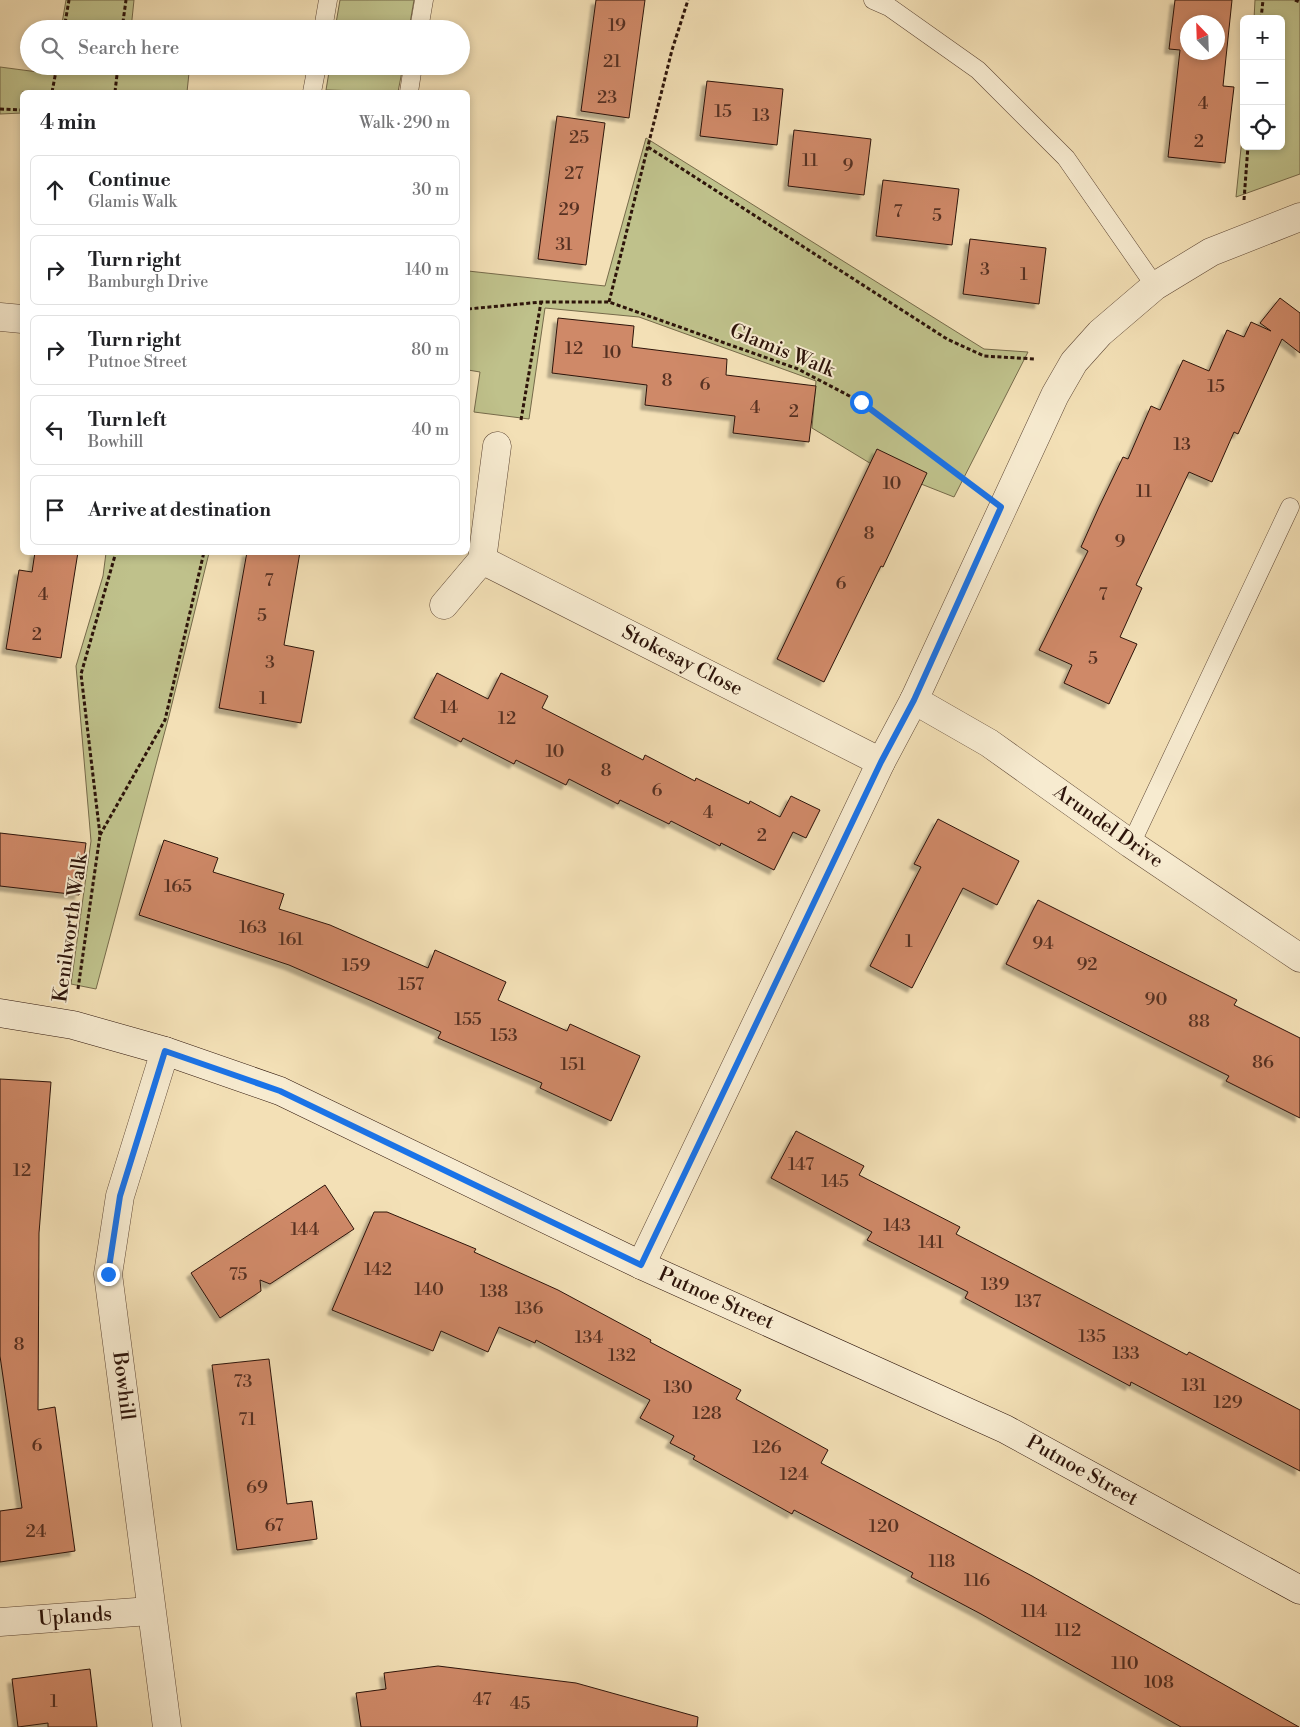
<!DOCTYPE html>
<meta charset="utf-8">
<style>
:root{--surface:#fff;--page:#f2f2f2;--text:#202124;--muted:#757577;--line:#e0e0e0}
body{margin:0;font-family:"Libre Bodoni",serif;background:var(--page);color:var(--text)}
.controls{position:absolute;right:15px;top:15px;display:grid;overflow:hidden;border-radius:8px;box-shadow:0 2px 8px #0003}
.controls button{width:45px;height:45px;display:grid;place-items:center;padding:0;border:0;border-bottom:1px solid var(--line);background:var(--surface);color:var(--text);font:25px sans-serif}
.compass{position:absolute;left:1180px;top:15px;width:45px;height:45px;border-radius:50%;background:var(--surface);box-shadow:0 2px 8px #0003;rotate:337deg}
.stop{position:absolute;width:15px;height:15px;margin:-11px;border:4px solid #1a73e8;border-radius:50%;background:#fff}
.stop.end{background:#1a73e8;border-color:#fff;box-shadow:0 1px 5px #0008}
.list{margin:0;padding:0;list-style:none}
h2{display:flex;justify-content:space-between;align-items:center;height:65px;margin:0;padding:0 20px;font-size:21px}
h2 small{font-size:16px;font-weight:400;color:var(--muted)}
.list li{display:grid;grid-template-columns:32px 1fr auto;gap:15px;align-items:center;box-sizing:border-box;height:70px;margin:0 10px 10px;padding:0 10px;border:1px solid var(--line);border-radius:8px}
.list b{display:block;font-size:19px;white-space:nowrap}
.list p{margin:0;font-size:16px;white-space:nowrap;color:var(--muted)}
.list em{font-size:16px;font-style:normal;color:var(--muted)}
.icon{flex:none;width:28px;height:28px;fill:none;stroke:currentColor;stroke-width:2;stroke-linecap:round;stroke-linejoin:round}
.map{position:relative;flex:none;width:1300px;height:1727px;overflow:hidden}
.search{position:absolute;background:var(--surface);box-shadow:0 2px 8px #0003;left:20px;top:20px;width:450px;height:55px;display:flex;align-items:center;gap:12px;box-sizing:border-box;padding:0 18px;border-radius:28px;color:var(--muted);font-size:19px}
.panel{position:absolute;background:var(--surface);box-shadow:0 2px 8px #0003;left:20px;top:90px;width:450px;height:465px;border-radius:8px}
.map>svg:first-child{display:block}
.green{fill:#bfc18b;stroke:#766a4a}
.building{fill:#cf8968;stroke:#2d140a;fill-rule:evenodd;filter:url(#shadow)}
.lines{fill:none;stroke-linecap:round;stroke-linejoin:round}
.lane-casing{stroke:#5e4735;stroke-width:19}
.street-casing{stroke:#5e4735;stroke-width:29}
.secondary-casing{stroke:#2d140a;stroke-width:29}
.path{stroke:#2d140a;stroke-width:3;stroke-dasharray:4 2.5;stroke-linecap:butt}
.lane{stroke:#f7ebd0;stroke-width:18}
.street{stroke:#f7ebd0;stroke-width:28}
.secondary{stroke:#f7ebd0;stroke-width:28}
.route{stroke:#1a73e8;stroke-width:6}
.labels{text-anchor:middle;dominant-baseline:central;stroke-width:4;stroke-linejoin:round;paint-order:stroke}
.number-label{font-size:18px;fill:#563122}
.street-label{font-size:20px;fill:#2d140a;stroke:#f7ebd0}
</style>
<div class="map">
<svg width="1300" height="1727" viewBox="0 0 1300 1727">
<defs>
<filter id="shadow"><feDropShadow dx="-4.5" dy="4.5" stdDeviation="1" flood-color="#0004"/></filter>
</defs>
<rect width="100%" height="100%" fill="#f3e0b6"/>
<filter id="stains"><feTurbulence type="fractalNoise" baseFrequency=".004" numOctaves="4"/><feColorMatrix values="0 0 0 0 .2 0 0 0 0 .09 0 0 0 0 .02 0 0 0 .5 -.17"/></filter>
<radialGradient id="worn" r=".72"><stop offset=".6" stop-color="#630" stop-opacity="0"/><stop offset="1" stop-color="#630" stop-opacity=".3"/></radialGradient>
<g class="green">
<path d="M66 0H134L131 29H61Z"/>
<path d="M340 0H414L409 29H335Z"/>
<path d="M1255 0H1300V174L1236 197 1244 119V146H1281V19H1254Z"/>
<path d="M55 66H144L189 73 187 92H22V113L0 114V67L53 74Z"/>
<path d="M330 66H403L398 92 326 90Z"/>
<path d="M646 138 984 349 1028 352 954 497 873 465 812 428 816 381 639 317 545 308 529 419 474 412 480 372 468 370V271L605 286Z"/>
<path d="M106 553H209L169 716 96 989 71 984 91 841 76 666 103 576Z"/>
</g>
<g class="building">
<path d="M596 0H645L629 118 581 111Z"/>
<path d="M1175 0H1232L1223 86 1234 87 1225 163 1168 157 1180 50 1169 49ZM1188 22H1218V52H1188Z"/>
<path d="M707 81 783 89 777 145 700 136Z"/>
<path d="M557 116 605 123 586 265 538 259Z"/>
<path d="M794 130 871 139 864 195 788 186Z"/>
<path d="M883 180 959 189 952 245 876 236Z"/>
<path d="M970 239 1046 248 1039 304 963 294Z"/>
<path d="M1280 298 1300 313V353L1282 339 1238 434 1234 432 1212 482 1189 472 1136 585 1142 588 1120 637 1137 644 1109 704 1064 683 1072 665 1039 650 1088 551 1081 547 1099 507 1123 457 1128 459 1151 406 1160 410 1183 360 1209 371 1227 330 1244 337 1251 322 1271 331 1260 323Z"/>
<path d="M558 318 634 326 632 347 727 359 726 375 816 386 809 442 733 433 735 416 645 405 647 385 552 373Z"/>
<path d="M877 449 927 473 883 567 881 566 824 682 777 659Z"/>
<path d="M35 552H78L61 658 6 649 19 570 32 572Z"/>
<path d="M247 552H300L284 645 314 651 301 723 219 708Z"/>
<path d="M437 673 488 699 501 673 548 696 542 708 643 760 645 755 695 781 696 778 749 804 750 801 780 817 791 796 820 810 806 838 793 832 774 870 721 843 720 846 671 821 669 824 620 800 618 804 569 779 566 785 516 760 514 764 463 738 461 742 414 718Z"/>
<path d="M938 819 1019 861 997 905 963 888 912 988 870 966 921 867 914 864Z"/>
<path d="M0 833 86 843 79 895 0 886Z"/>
<path d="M164 840 218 858 213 872 284 894 279 909 330 925 428 968 435 950 506 982 498 1000 567 1031 570 1024 640 1056 611 1121 540 1088 542 1083 438 1038 441 1032 372 1001 289 965 139 915Z"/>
<path d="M1038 900 1237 1000 1234 1005 1300 1038V1118L1226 1081 1229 1076 1006 964Z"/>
<path d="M0 1079 51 1082 39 1233 38 1410 55 1407 75 1551 0 1562V1511L22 1508 0 1356Z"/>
<path d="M796 1131 864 1166 859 1175 960 1227 956 1234 1187 1355 1189 1352 1300 1410V1471L1131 1382 1130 1386 965 1298 968 1292 867 1240 872 1232 771 1178Z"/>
<path d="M325 1185 354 1229 270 1284 260 1280 261 1291 220 1318 191 1273Z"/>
<path d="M374 1212H387L476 1249 474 1252 558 1290 651 1340 650 1342 741 1390 736 1399 828 1450 821 1463 1032 1576 1299 1727H1181L981 1614 911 1577 913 1573 794 1510 792 1514 693 1459 695 1456 670 1443 674 1436 640 1418 650 1400 536 1340 535 1343 499 1327 488 1352 441 1331 433 1351 332 1310Z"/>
<path d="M269 1359 287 1504 312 1501 317 1539 237 1550 212 1365Z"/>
<path d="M438 1666 576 1683 698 1717 697 1727H361L356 1693 386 1689 384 1673Z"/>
<path d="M90 1669 97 1727H48V1723L18 1727 12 1679Z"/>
</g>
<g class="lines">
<defs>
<g id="lane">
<path d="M873 0 889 7 978 70 1066 158 1155 286"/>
<path d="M323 29 328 0"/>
<path d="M419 29 424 0"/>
<path d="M312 92 317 66"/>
<path d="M409 92 413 66"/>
<path d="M1131 844 1290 507"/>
</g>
<g id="street">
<path d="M0 317 22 319"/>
<path d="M482 560 881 762"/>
<path d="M444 605 482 560 497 446"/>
<path d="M914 700 989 743 1131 844 1300 958"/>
<path d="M165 1051 120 1196 108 1274 167 1727"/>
<path d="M641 1265 881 762 914 700 1055 395 1074 362 1100 333 1155 286 1211 252 1300 217"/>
<path d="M0 1622 150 1611"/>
</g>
<path id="secondary" d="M0 1013 73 1025 165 1051 280 1091 641 1265 1005 1429 1300 1590"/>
</defs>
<use href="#lane" class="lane-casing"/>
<use href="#street" class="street-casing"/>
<use href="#secondary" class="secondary-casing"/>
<g class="path">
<path d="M1295 0 1300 2"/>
<path d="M1261 19 1263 0"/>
<path d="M64 29 69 0"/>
<path d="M122 29 126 0"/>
<path d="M52 92 57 66"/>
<path d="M115 92 118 66"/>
<path d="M0 109 22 110"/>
<path d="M648 147 947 339 984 356 1034 359"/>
<path d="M1244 200 1248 146"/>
<path d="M609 302 672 50 688 0"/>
<path d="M468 309 541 302H609L798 369 861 402 975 487"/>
<path d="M521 420 541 302"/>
<path d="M100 835 165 720 204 552"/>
<path d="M78 989 100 835 81 674 116 552"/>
</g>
<use href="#lane" class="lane"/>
<use href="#street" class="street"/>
<use href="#secondary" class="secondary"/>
</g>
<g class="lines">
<path class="route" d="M108 1274 120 1196 165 1051 280 1091 641 1265 881 762 914 700 1001 507 861 402"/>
</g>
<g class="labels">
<g class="number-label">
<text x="617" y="25">19</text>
<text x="612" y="61">21</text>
<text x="607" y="97">23</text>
<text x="1203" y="103">4</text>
<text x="723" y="111">15</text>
<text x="761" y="115">13</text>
<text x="579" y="137">25</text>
<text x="1199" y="141">2</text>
<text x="810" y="160">11</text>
<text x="848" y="165">9</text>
<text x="574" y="173">27</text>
<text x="569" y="209">29</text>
<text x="898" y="211">7</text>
<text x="937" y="215">5</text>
<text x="564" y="244">31</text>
<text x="985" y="269">3</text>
<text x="1024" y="274">1</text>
<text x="574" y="348">12</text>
<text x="612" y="352">10</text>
<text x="667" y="380">8</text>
<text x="705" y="384">6</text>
<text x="1216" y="386">15</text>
<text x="755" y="407">4</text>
<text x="794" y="411">2</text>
<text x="1182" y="444">13</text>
<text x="892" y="483">10</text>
<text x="1144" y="491">11</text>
<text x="869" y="533">8</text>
<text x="1120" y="541">9</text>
<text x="269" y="580">7</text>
<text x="841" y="583">6</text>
<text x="43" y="594">4</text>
<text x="1103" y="594">7</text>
<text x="262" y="615">5</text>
<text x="37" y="634">2</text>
<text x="1093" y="658">5</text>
<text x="270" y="662">3</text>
<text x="263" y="698">1</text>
<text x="449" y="707">14</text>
<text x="507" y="718">12</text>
<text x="555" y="751">10</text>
<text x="606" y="770">8</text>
<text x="657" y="790">6</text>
<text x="708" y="812">4</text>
<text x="762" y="835">2</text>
<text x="178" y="886">165</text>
<text x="253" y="927">163</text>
<text x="291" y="939">161</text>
<text x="909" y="941">1</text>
<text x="1043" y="943">94</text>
<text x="1087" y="964">92</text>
<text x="356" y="965">159</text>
<text x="411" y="984">157</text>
<text x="1156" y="999">90</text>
<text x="468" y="1019">155</text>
<text x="1199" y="1021">88</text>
<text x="504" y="1035">153</text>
<text x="1263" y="1062">86</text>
<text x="573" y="1064">151</text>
<text x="801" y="1164">147</text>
<text x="22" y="1170">12</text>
<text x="835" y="1181">145</text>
<text x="897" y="1225">143</text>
<text x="305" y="1229">144</text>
<text x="931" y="1242">141</text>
<text x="378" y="1269">142</text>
<text x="238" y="1274">75</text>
<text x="995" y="1284">139</text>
<text x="429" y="1289">140</text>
<text x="494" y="1291">138</text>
<text x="1028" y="1301">137</text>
<text x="529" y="1308">136</text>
<text x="1092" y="1336">135</text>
<text x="589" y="1337">134</text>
<text x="19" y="1344">8</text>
<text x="1126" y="1353">133</text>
<text x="622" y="1355">132</text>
<text x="243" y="1381">73</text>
<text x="1194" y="1385">131</text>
<text x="678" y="1387">130</text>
<text x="1228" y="1402">129</text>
<text x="707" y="1413">128</text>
<text x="247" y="1419">71</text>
<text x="37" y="1445">6</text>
<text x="767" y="1447">126</text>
<text x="794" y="1474">124</text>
<text x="257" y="1487">69</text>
<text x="274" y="1525">67</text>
<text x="884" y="1526">120</text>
<text x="36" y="1531">24</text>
<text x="942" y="1561">118</text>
<text x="977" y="1580">116</text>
<text x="1034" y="1611">114</text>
<text x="1068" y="1630">112</text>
<text x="1125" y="1663">110</text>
<text x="1159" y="1682">108</text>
<text x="482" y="1699">47</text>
<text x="54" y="1701">1</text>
<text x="520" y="1703">45</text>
</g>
<g class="street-label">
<text transform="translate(782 351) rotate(22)">Glamis Walk</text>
<text transform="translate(682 661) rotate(27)">Stokesay Close</text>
<text transform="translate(1108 827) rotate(35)">Arundel Drive</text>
<text transform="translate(71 928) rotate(-82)">Kenilworth Walk</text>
<text transform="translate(716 1299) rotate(24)">Putnoe Street</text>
<text transform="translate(123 1386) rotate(83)">Bowhill</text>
<text transform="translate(1082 1471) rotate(29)">Putnoe Street</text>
<text transform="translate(75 1617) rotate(-4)">Uplands</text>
</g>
</g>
<rect width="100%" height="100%" filter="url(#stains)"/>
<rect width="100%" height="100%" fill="url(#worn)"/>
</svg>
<div class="controls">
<button>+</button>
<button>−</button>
<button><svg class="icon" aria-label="locate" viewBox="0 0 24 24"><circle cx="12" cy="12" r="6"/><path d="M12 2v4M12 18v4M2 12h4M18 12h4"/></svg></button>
</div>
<svg class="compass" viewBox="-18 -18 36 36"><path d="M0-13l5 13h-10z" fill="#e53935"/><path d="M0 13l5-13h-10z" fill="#757577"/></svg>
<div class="stop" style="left:861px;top:402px"></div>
<div class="stop end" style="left:108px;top:1274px"></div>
<div class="search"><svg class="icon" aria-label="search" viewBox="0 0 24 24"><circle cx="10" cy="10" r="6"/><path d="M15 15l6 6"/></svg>Search here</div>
<section class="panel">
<h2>4 min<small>Walk · 290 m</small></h2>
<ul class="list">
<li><svg class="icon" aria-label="ahead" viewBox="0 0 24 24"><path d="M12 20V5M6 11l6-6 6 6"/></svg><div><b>Continue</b><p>Glamis Walk</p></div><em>30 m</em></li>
<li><svg class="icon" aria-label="right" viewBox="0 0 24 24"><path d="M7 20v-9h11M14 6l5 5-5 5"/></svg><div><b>Turn right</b><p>Bamburgh Drive</p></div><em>140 m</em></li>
<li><svg class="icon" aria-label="right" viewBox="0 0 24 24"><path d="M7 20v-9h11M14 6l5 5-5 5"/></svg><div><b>Turn right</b><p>Putnoe Street</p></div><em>80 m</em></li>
<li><svg class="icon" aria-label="left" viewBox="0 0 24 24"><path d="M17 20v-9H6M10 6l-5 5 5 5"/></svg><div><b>Turn left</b><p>Bowhill</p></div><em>40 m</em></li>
<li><svg class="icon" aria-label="arrive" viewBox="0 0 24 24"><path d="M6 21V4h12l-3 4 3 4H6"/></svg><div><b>Arrive at destination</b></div></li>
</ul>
</section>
</div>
